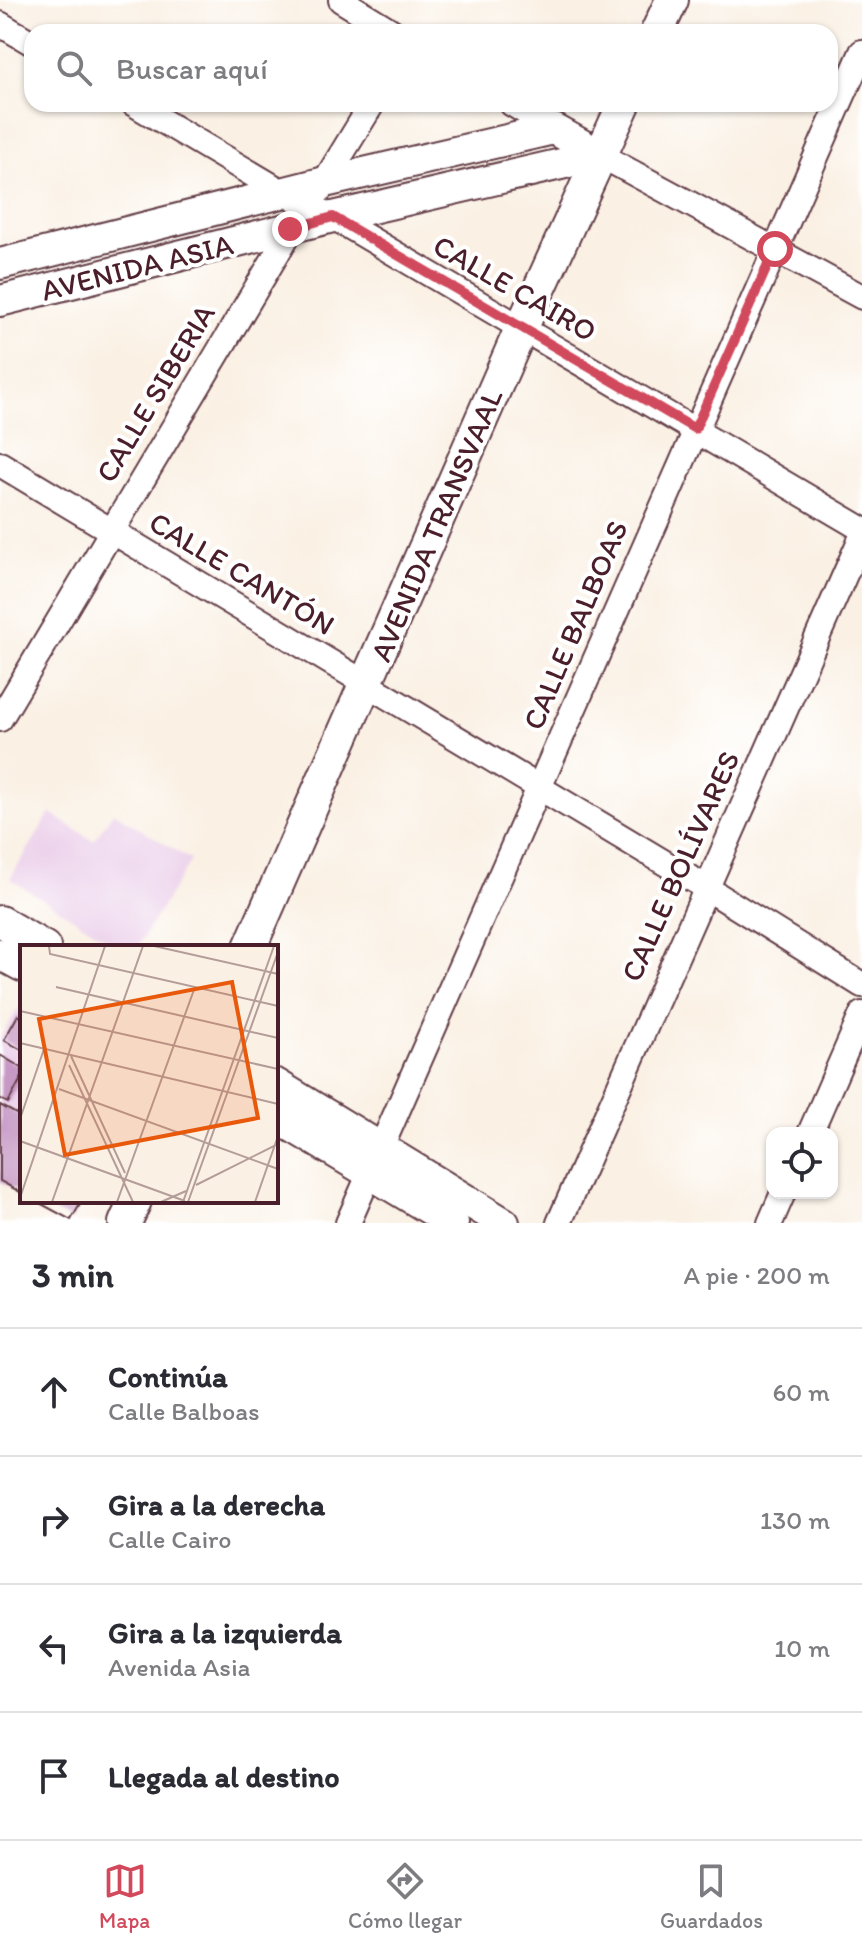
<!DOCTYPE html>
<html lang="es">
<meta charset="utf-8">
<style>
:root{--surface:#fff;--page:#f2f2f3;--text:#2b2b33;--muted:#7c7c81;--line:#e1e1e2;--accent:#d1495b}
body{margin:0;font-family:Itim,sans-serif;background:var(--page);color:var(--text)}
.controls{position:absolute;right:24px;bottom:24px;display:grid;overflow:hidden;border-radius:16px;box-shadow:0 2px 6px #0004}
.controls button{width:72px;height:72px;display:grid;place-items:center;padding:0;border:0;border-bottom:2px solid var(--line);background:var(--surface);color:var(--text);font:40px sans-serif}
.stop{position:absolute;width:24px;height:24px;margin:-18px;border:6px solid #d1495b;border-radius:50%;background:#fff}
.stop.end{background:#d1495b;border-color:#fff;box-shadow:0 2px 8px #0008}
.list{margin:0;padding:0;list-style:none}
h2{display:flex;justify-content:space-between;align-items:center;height:104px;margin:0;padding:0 32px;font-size:34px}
h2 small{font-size:26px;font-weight:400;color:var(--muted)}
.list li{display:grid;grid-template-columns:52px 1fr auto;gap:24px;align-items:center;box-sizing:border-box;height:128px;padding:0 32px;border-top:2px solid var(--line)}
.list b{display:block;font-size:30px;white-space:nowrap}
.list p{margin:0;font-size:26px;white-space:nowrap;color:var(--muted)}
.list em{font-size:26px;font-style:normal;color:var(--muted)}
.icon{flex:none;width:44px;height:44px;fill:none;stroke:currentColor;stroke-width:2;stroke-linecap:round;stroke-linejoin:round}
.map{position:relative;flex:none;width:862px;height:1223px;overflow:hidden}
.search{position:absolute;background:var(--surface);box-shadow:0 2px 6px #0004;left:24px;right:24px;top:24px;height:88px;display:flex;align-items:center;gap:20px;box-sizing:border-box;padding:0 28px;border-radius:24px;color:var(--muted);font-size:30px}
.sheet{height:616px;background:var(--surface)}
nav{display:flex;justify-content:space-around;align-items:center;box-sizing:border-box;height:112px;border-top:2px solid var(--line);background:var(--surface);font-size:22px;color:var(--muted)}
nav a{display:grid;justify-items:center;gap:4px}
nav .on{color:var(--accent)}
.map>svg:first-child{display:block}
.built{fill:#ecd1eb}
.building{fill:#c698c4}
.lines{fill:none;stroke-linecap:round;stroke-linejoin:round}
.minor-casing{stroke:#643e47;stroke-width:28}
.tertiary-casing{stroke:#643e47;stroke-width:34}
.secondary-casing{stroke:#643e47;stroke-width:36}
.minor{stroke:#fff;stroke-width:24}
.tertiary{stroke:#fff;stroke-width:30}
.secondary{stroke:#fff;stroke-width:32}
.route{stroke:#d1495b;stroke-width:10}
.labels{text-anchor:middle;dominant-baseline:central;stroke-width:8;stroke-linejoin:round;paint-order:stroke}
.street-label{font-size:30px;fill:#4a1f2b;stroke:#fff}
.inset-road{fill:none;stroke:#b49c99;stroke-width:2}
.view{fill:#e8590c;fill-opacity:0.15;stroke:#e8590c;stroke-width:4}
.inset-edge{fill:none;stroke:#4a1f2b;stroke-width:4}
</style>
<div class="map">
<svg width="862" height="1223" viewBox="0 0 862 1223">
<rect width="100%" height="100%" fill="#fff"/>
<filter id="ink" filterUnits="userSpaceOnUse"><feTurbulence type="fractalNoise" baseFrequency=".0125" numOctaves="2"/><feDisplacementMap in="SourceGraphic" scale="16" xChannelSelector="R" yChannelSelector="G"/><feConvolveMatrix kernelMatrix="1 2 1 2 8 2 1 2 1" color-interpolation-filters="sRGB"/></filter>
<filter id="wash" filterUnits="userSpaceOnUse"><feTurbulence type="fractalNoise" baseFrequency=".006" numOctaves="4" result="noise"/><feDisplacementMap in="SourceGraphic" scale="32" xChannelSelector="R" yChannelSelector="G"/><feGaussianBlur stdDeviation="1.8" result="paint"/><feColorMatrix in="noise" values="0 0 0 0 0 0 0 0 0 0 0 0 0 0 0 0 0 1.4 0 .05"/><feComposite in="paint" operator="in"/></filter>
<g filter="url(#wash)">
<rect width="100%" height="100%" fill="#faf0e3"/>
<g class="built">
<path d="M113 812 191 860 137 947H120L10 879 50 813 94 841Z"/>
<path d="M18 1008 22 1010V1194L0 1182V1039Z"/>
</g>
<g id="blocks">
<g class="building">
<path d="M18 1015 22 1018V1050L4 1040Z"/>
<path d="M0 1055 22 1068V1077L8 1103 0 1099Z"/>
<path d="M0 1105 22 1117V1193L0 1181Z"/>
<path d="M36 1201H82L71 1220Z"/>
</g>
</g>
</g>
<g filter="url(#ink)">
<use href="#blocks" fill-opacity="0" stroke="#643e47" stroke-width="2"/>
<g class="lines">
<defs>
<g id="minor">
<path d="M341 0 393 32"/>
<path d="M0 24 32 43"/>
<path d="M134 104 284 193 333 217 862 529"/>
<path d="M512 104 554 129"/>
<path d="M600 155 862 297"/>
<path d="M319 191 372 104"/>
<path d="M0 464 705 887 862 985"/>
<path d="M0 719 297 220"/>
<path d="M810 1133 862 1014"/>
<path d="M348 1223 862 52"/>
<path d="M559 1223 862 536"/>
<path d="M770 1223 783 1193"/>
</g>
<g id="tertiary">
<path d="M0 264 325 182 554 129 600 155"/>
<path d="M0 301 333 217 600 155"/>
<path d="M0 921 45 947"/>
<path d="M0 954 22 966"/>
<path d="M276 1084 504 1223"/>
<path d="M276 1117 453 1223"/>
</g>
<g id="secondary">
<path d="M657 32 672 0"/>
<path d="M250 947 521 329 624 104"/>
<path d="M125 1223 135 1201"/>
</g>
</defs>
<use href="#minor" class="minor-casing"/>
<use href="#tertiary" class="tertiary-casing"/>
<use href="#secondary" class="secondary-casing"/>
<use href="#minor" class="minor"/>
<use href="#tertiary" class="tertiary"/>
<use href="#secondary" class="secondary"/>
</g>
</g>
<g class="lines" filter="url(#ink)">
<path class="route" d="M290 229 333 217 695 429 775 249"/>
</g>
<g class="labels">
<g class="street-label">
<text transform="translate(137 267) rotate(-14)">AVENIDA ASIA</text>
<text transform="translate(515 288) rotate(30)">CALLE CAIRO</text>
<text transform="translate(155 393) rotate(-59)">CALLE SIBERIA</text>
<text transform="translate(436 525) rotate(-67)">AVENIDA TRANSVAAL</text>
<text transform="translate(242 573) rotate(31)">CALLE CANTÓN</text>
<text transform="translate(575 625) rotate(-67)">CALLE BALBOAS</text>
<text transform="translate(680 866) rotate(-66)">CALLE BOLÍVARES</text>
</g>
</g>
<g transform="translate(20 945)">
<rect width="258" height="258" fill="#faf0e3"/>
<path class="inset-road" d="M29 1 30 9 258 61M134 1 258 29M36 42 258 93M0 66 258 124M0 98 258 159M51 111 105 228M49 120 113 257M39 144 258 224M0 174 24 104M0 196 165 256M176 240 258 199M0 253 85 1M32 257 123 1M97 257 175 42M141 257 166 246M163 257 254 1M168 257 258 7M235 257 258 191"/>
<path class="view" d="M212 37 238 173 45 210 19 74Z"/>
<rect width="258" height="258" class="inset-edge"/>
</g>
</svg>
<div class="controls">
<button><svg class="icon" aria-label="locate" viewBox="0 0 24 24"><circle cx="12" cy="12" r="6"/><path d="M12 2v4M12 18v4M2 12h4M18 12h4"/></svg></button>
</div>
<div class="stop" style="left:775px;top:249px"></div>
<div class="stop end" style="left:290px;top:229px"></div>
<div class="search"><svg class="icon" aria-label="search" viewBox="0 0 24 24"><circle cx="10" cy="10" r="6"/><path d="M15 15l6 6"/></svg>Buscar aquí</div>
</div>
<section class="sheet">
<h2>3 min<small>A pie · 200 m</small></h2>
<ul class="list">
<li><svg class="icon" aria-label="ahead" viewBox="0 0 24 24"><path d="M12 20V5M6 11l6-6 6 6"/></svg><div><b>Continúa</b><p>Calle Balboas</p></div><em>60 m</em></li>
<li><svg class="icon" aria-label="right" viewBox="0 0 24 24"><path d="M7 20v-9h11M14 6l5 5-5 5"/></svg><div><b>Gira a la derecha</b><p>Calle Cairo</p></div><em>130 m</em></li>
<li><svg class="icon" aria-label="left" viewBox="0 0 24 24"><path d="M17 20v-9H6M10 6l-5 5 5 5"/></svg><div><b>Gira a la izquierda</b><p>Avenida Asia</p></div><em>10 m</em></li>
<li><svg class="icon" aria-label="arrive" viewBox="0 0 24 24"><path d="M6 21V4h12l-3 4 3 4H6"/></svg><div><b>Llegada al destino</b></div></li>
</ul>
</section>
<nav>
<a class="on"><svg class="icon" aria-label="map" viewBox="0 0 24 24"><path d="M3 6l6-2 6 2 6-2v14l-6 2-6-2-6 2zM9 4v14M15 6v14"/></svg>Mapa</a>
<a><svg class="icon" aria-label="directions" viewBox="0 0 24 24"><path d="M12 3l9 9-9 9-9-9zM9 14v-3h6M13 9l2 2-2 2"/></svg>Cómo llegar</a>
<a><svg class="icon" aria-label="saved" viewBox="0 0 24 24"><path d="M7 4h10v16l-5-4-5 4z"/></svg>Guardados</a>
</nav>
